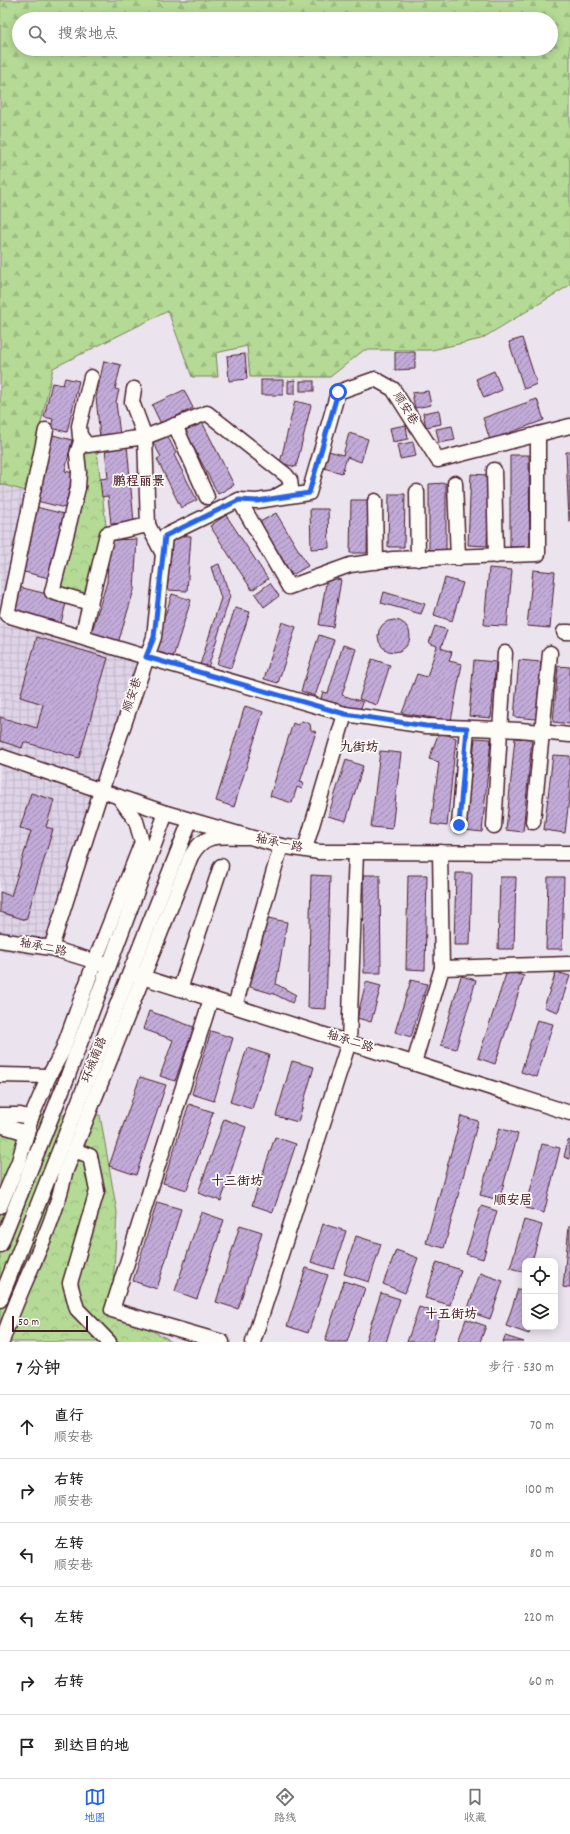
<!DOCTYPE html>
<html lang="zh">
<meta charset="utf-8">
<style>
:root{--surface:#fff;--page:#f6f6f6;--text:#222;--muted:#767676;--line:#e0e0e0;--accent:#2563eb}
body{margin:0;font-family:Dekko,"LXGW WenKai TC",sans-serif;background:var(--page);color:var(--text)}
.controls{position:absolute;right:12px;bottom:12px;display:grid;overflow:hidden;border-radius:8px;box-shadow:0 2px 10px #0003}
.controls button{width:36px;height:36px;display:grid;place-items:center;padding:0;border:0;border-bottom:1px solid var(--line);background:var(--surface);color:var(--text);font:20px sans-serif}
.scale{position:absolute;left:12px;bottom:10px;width:76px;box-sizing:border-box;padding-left:4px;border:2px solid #4a1f2b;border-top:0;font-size:11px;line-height:14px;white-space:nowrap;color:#4a1f2b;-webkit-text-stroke:3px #fdfcf7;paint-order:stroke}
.stop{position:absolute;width:12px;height:12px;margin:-9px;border:3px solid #2563eb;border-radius:50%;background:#fff}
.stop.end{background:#2563eb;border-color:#fff;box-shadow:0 1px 4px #0008}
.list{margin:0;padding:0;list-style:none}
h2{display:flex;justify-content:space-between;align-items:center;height:52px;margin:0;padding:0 16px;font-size:17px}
h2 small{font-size:13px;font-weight:400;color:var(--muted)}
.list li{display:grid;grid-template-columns:26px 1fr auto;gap:12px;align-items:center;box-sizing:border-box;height:64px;padding:0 16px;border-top:1px solid var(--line)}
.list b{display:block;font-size:15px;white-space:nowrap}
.list p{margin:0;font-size:13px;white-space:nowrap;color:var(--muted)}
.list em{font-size:13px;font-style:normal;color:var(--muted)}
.icon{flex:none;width:22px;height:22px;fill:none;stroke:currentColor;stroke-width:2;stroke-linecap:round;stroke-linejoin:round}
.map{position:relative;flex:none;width:570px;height:1342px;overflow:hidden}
.search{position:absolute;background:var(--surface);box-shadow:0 2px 10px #0003;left:12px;right:12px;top:12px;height:44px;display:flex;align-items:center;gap:10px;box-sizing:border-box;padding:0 14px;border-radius:22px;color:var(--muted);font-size:15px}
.sheet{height:436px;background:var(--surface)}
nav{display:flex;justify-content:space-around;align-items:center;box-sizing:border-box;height:56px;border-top:1px solid var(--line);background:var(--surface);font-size:11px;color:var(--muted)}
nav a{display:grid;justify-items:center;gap:2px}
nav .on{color:var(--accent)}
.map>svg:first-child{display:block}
.industrial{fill:url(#industrial-grid)}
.forest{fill:url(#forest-firs);stroke:#7f7c60;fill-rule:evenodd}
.park{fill:url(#park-crowns);stroke:#7f7c60}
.building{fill:url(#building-hatch);stroke:#4a1f2b}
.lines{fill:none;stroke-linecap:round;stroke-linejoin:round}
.minor-casing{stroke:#4a1f2b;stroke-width:17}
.minor{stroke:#fdfcf7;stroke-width:14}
.route{stroke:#2563eb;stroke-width:5}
.labels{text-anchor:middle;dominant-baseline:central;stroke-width:3.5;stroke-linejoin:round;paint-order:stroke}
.street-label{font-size:12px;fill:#4a1f2b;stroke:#fdfcf7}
.neighbourhood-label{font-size:13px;font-weight:bold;fill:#4a1f2b;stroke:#fdfcf7}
</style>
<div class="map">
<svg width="570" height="1342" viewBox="0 0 570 1342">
<defs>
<pattern id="industrial-grid" width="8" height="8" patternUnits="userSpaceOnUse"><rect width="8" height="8" fill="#dfd3e8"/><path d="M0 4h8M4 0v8" fill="none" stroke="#c1b5c7"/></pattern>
<pattern id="forest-firs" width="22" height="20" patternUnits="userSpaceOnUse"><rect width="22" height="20" fill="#b4da95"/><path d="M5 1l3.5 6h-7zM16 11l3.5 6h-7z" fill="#9cbb81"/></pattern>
<pattern id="park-crowns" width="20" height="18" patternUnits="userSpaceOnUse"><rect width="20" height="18" fill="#b4da95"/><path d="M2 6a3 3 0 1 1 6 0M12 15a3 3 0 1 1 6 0" fill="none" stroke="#9cbb81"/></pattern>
<pattern id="building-hatch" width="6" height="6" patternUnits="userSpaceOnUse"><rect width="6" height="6" fill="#c2abd9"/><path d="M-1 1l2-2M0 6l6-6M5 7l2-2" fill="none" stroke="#a08bb0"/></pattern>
</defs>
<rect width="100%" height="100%" fill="#ebe4ee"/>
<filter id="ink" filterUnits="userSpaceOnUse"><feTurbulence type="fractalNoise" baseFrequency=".025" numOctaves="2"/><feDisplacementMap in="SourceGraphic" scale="8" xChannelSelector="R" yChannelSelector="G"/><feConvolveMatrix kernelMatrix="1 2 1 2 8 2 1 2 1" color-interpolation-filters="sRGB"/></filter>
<g filter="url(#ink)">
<g class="industrial">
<path d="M0 484 26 491 0 619Z"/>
<path d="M0 623 146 657 51 948 33 956 0 951Z"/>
</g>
<path class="forest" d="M0 0H570V285L481 339 432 350H364L330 377H250L247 346 216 353 218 377H192L168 311 53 368 26 491 0 484ZM19 19H551V49H19Z"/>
<g class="park">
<path d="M96 443 107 534 90 603 52 592 77 454Z"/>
<path d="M0 1115H100L117 1212 112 1310 168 1339 170 1342H0Z"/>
</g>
<g class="building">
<path d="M522 338 537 384 524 389 509 342Z"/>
<path d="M395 352H415V369L395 370Z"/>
<path d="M245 354 247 379 229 381 227 356Z"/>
<path d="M104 361 121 365 115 389 119 390 116 402 120 436 100 438 96 397Z"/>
<path d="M494 371 502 390 484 398 476 379Z"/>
<path d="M65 378 79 381 67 432 51 428 53 419 44 417 52 383 63 385Z"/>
<rect x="261" y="380" width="22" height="15"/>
<path d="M295 380V394H288V381Z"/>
<rect x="300" y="381" width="14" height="10"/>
<path d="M184 390 193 408 161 424 152 405Z"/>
<path d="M428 391 431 405 415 408 412 393Z"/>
<path d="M537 399 544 420 490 440 483 418Z"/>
<path d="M295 401 311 405 296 467 280 463Z"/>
<path d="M439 410 441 424 426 427 423 413Z"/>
<path d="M200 418 234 485 218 494 183 427Z"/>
<path d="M406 425 408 439 393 442 390 428Z"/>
<path d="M452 426 455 440 439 443 436 429Z"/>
<path d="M349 433 368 439 361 462 347 457 342 473 320 467 325 450 343 455Z"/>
<path d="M53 435 72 440 65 471 73 473 65 508 37 501Z"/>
<path d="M167 435 176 453 174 455 197 500 181 508 157 459 161 457 153 442Z"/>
<path d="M413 442 416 456 400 459 397 445Z"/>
<path d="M127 445 134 522 111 524 108 496 102 497 100 479 108 478 105 448Z"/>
<path d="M566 452H570V521H569Z"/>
<path d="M510 455H529L530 547H510Z"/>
<path d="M471 474 489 475 487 546 468 545Z"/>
<path d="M446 483V550H429V484Z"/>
<path d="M389 494H405L404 547H388Z"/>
<path d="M351 500H368L367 553H350Z"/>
<path d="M36 507 64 514 49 578 20 571Z"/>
<path d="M310 509H328L329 548 311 549Z"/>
<path d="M276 513 308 566 292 575 260 522Z"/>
<path d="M226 515 268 579 252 590 210 526Z"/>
<path d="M172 535 191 536 187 591 167 590Z"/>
<path d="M137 539 134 590 118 643 91 634 107 582 109 540Z"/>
<path d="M219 564 230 596 207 671 191 666 192 663 200 665 221 598 211 567Z"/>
<path d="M489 568 512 570 507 626 484 625Z"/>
<path d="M533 570 555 572 550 628 527 626Z"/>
<path d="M327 577 341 580 333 627 319 625Z"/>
<path d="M445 578 463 583 452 621 434 615Z"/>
<path d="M270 583 279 596 264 607 255 594Z"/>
<path d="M19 587 67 599 61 623 13 610Z"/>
<path d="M384 592 425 604 421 614 381 603Z"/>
<path d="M172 594 191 600 173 657 154 650Z"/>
<path d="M235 608 250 612 231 668 217 664Z"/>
<circle cx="394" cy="636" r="16"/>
<path d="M282 622 296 627 278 683 264 679Z"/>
<path d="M435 626 447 630 441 648 452 652 449 661 462 664 451 721 402 713 417 674 427 677 437 646 429 643Z"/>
<path d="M319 635 334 640 315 696 301 691Z"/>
<path d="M37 637 108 658 79 758 24 742 22 748 0 741V717L37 728 43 704 20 697Z"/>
<path d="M343 645 356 649 342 695 363 702 359 713 320 701 323 692 328 693Z"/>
<path d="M372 659 390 665 377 705 359 699Z"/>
<path d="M474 660 496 662 491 718 469 716Z"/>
<path d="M519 660 541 662 536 719 514 717Z"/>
<path d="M558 666 570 667V724L553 722Z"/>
<path d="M245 706 263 712 234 807 216 801Z"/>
<path d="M302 721 310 724 311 730 316 732 300 782 304 783 302 789 297 787 292 803 270 796 293 723 297 725Z"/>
<path d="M439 732 456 738 447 826 431 824 439 762 429 759Z"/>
<path d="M475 738 491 739 482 832 465 830Z"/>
<path d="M515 738 532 739 523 832 506 830Z"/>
<path d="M380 751 401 753 392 829 371 827Z"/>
<path d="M553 755 570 756V791L565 833 544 830Z"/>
<path d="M346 760 363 766 346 821 328 816Z"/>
<path d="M31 793 54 800 46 827 53 829 26 920 0 912V892L11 896 31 831 20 828Z"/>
<path d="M456 873H472L470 945H454Z"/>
<path d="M311 875 330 876 326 1009 308 1008Z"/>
<path d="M363 875H380L381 973H364Z"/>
<path d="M408 875H427L425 970 406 969Z"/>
<path d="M500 877H516L514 949H498Z"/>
<path d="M548 877H564L562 949H546Z"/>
<path d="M268 918 287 922 276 984 296 995 292 1003 274 994 250 987Z"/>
<path d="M507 971 524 976 495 1064 478 1058Z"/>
<path d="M556 972 570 976 558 1012 544 1007Z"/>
<path d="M461 976 476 980 456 1049 441 1045Z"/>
<path d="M411 980 427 984 411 1037 395 1032Z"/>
<path d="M366 982 381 986 371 1022 357 1018Z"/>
<path d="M149 1011 194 1027 175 1081 160 1076 173 1040 143 1029Z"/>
<path d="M537 1020 553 1024 537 1077 521 1072Z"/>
<path d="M211 1031 233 1038 214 1101 192 1094Z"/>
<path d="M247 1048 269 1055 252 1109 230 1102Z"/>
<path d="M292 1061 314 1067 298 1122 276 1116Z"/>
<path d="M140 1077 166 1085 136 1175 109 1166Z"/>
<path d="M189 1104 213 1112 187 1190 163 1183Z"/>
<path d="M461 1116 478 1121 444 1248 426 1243Z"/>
<path d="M224 1119 246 1127 221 1201 198 1193Z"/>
<path d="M499 1128 518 1134 499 1200 480 1195Z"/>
<path d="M275 1137 296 1144 273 1212 252 1205Z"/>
<path d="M568 1140 570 1141V1159L564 1157Z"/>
<path d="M542 1144 560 1148 544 1213 526 1208Z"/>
<path d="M157 1202 181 1209 157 1289 133 1281Z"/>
<path d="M481 1206 497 1211 483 1259 466 1254Z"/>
<path d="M201 1212 224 1220 197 1299 175 1291Z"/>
<path d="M524 1220 542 1225 532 1261H525V1272L510 1268Z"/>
<path d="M323 1224 346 1231 334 1269 311 1262Z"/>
<path d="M240 1225 262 1232 238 1309 216 1302Z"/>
<path d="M569 1226H570V1288L563 1287Z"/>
<path d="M356 1236 381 1244 369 1282 344 1274Z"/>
<path d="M396 1250 418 1258 405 1293 383 1284Z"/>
<path d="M437 1262 461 1270 450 1305 425 1298Z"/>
<path d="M306 1268 328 1275 308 1333 287 1326Z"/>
<path d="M480 1273 503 1281 490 1319 467 1311Z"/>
<path d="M344 1281 365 1288 347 1342H329L325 1341Z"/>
<path d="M518 1289 525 1291V1327H531L529 1334 506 1326Z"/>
<path d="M381 1293 400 1299 386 1342H365Z"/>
<path d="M419 1307 441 1314 432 1342H407Z"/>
<path d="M466 1319 486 1326 480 1342H458Z"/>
<path d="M505 1336 524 1342H503Z"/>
</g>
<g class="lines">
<defs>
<g id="minor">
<path d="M91 377 79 426 80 437 88 445 145 437 207 413 286 475 290 480 291 488 277 496"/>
<path d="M134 389 132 402 145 437 148 525"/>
<path d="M175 425 207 497"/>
<path d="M46 430 7 615 146 657 345 714 426 726 520 730 570 735"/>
<path d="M82 438 77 454 79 472 78 488 52 592 90 603"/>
<path d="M494 470 496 556"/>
<path d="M455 483 458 558"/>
<path d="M417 492 418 559"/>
<path d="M239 500 289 587 350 565 393 559 538 554V434"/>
<path d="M375 501 376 562"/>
<path d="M564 632H570"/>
<path d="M82 637 107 534 148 525 163 554"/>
<path d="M0 756 166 813 281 846 319 852H356L570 853"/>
<path d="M533 822 550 653"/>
<path d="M459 825 467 728"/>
<path d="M494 826 505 653"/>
<path d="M305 849 345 714"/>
<path d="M440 852 442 968"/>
<path d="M0 940 51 948 103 964"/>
<path d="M51 948 101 791 154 637 165 536 239 500 257 501 309 493 338 392 375 379 393 389 438 460 570 426"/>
<path d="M136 975 570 1113"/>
<path d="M180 989 221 866"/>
<path d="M211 999 112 1310 222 1342"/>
<path d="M235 1006 281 846"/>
<path d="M414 1063 442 968 570 964"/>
<path d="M0 1075 49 1076"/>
<path d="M0 1115H20L31 1118"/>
<path d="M0 1125 27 1133"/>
<path d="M74 1150 90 1156 97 1191 70 1283 77 1309 109 1342"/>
<path d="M0 1206 19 1161 31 1118 49 1076 62 1052 95 961 142 842 136 821 119 797"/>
<path d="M0 1245 67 1078 166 813"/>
<path d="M0 1300 190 821"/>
<path d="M2 1342C20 1284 53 1232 65 1173L191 856C205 831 221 837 247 837"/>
<path d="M253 1342 349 1042 356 852"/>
</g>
</defs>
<use href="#minor" class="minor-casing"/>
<use href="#minor" class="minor"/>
</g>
</g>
<g class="lines" filter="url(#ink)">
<path class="route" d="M338 392 309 493 257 501 239 500 165 536 154 637 146 657 345 714 426 726 467 728 459 825"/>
</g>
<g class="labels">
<g class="street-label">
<text transform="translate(405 409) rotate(58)">顺安巷</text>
<text transform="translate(133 695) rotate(-71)">顺安巷</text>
<text transform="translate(279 844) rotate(12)">轴承一路</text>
<text transform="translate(43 948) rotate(12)">轴承二路</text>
<text transform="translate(350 1042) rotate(17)">轴承二路</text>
<text transform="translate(95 1060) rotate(-69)">环城南路</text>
</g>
<g class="neighbourhood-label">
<text x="139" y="482">鹏程丽景</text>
<text x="359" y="748">九街坊</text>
<text x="237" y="1182">十三街坊</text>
<text x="513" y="1201">顺安居</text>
<text x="451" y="1315">十五街坊</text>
</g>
</g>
</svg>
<div class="controls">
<button><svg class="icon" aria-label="locate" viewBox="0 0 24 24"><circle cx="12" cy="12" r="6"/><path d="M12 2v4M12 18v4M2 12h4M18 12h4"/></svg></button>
<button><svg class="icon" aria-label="layers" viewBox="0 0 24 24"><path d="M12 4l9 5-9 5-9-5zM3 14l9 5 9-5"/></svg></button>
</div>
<div class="scale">50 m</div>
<div class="stop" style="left:338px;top:392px"></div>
<div class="stop end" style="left:459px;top:825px"></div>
<div class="search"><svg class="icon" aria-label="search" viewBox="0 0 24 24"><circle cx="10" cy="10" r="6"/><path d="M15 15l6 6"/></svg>搜索地点</div>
</div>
<section class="sheet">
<h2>7 分钟<small>步行 · 530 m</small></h2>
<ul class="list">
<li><svg class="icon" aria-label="ahead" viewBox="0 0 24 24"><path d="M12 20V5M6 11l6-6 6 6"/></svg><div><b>直行</b><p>顺安巷</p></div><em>70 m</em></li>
<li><svg class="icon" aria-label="right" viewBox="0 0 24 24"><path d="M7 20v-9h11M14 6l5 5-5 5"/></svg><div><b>右转</b><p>顺安巷</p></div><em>100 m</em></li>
<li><svg class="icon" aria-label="left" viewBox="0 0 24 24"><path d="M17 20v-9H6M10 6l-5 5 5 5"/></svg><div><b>左转</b><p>顺安巷</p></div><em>80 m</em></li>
<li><svg class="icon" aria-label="left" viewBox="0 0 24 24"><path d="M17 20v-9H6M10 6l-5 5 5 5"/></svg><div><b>左转</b></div><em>220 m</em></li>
<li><svg class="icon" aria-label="right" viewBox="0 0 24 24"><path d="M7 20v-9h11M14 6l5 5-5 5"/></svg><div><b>右转</b></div><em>60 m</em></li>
<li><svg class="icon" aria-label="arrive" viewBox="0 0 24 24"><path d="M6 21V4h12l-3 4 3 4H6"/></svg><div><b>到达目的地</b></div></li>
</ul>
</section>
<nav>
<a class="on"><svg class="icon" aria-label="map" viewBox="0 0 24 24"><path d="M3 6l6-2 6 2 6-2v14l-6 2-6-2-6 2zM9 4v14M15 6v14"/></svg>地图</a>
<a><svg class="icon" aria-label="directions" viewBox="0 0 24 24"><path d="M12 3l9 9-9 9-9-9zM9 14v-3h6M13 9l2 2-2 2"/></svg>路线</a>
<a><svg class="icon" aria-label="saved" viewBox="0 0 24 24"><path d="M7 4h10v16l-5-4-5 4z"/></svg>收藏</a>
</nav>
